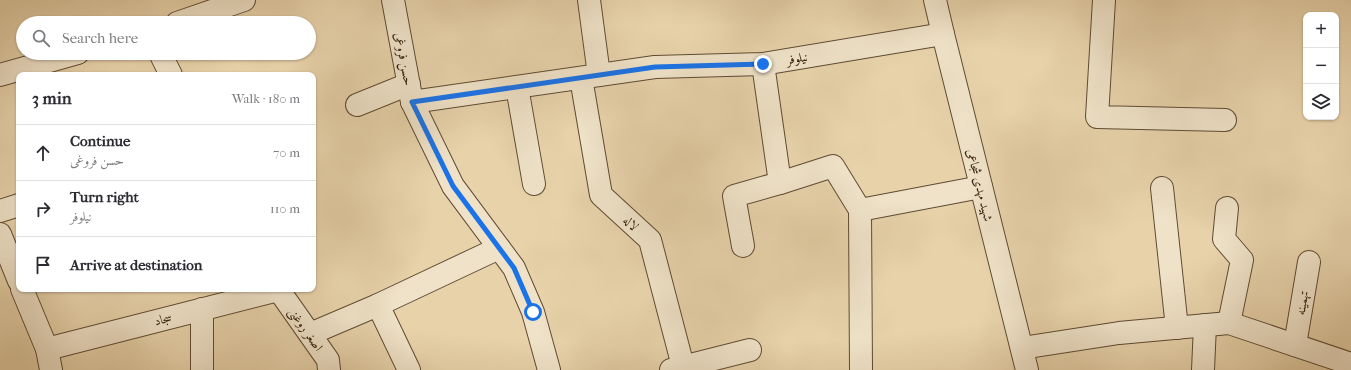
<!DOCTYPE html>
<meta charset="utf-8">
<style>
:root{--surface:#fff;--page:#f7f7f7;--text:#2b2b33;--muted:#7c7c81;--line:#e1e1e2}
body{margin:0;font-family:"IM FELL French Canon",Amiri,serif;background:var(--page);color:var(--text)}
.controls{position:absolute;right:12px;top:12px;display:grid;overflow:hidden;border-radius:8px;box-shadow:0 1px 3px #0004}
.controls button{width:36px;height:36px;display:grid;place-items:center;padding:0;border:0;border-bottom:1px solid var(--line);background:var(--surface);color:var(--text);font:20px sans-serif}
.stop{position:absolute;width:12px;height:12px;margin:-9px;border:3px solid #1a73e8;border-radius:50%;background:#fff}
.stop.end{background:#1a73e8;border-color:#fff;box-shadow:0 1px 4px #0008}
.list{margin:0;padding:0;list-style:none}
h2{display:flex;justify-content:space-between;align-items:center;height:52px;margin:0;padding:0 16px;font-size:17px}
h2 small{font-size:13px;font-weight:400;color:var(--muted)}
.list li{display:grid;grid-template-columns:26px 1fr auto;gap:12px;align-items:center;box-sizing:border-box;height:56px;padding:0 16px;border-top:1px solid var(--line)}
.list b{display:block;font-size:15px;white-space:nowrap}
.list p{margin:0;font-size:13px;white-space:nowrap;color:var(--muted)}
.list em{font-size:13px;font-style:normal;color:var(--muted)}
.icon{flex:none;width:22px;height:22px;fill:none;stroke:currentColor;stroke-width:2;stroke-linecap:round;stroke-linejoin:round}
.map{position:relative;flex:none;width:1351px;height:370px;overflow:hidden}
.search{position:absolute;background:var(--surface);box-shadow:0 1px 3px #0004;left:16px;top:16px;width:300px;height:44px;display:flex;align-items:center;gap:10px;box-sizing:border-box;padding:0 14px;border-radius:22px;color:var(--muted);font-size:15px}
.panel{position:absolute;background:var(--surface);box-shadow:0 1px 3px #0004;left:16px;top:72px;width:300px;height:220px;border-radius:8px}
.map>svg:first-child{display:block}
.lines{fill:none;stroke-linecap:round;stroke-linejoin:round}
.minor-casing{stroke:#5f4b33;stroke-width:24}
.minor{stroke:#efe2c8;stroke-width:22}
.route{stroke:#1a73e8;stroke-width:5}
.labels{text-anchor:middle;dominant-baseline:central;stroke-width:3;stroke-linejoin:round;paint-order:stroke}
.street-label{font-size:13px;fill:#321e0b;stroke:#efe2c8}
</style>
<div class="map">
<svg width="1351" height="370" viewBox="0 0 1351 370">
<rect width="100%" height="100%" fill="#e7d2aa"/>
<filter id="stains"><feTurbulence type="fractalNoise" baseFrequency=".005" numOctaves="4"/><feColorMatrix values="0 0 0 0 .2 0 0 0 0 .09 0 0 0 0 .02 0 0 0 .5 -.17"/></filter>
<radialGradient id="worn" r=".72"><stop offset=".6" stop-color="#630" stop-opacity="0"/><stop offset="1" stop-color="#630" stop-opacity=".3"/></radialGradient>
<g class="lines">
<defs>
<g id="minor">
<path d="M393 0 412 102 453 186 514 268 533 312 549 370"/>
<path d="M589 0 599 75"/>
<path d="M935 0 943 34 1027 370"/>
<path d="M1104 0 1097 117 1225 120"/>
<path d="M177 23 244 0"/>
<path d="M160 53 171 75"/>
<path d="M763 64 780 183"/>
<path d="M0 75 78 53"/>
<path d="M581 78 601 195 650 240 684 370"/>
<path d="M517 87 534 184"/>
<path d="M412 102 655 67 763 64 943 34"/>
<path d="M357 105 409 84"/>
<path d="M1162 188 1177 328"/>
<path d="M1227 208 1224 239 1242 260 1229 323"/>
<path d="M0 211 19 205"/>
<path d="M0 234 19 281"/>
<path d="M743 246 734 196 780 183 833 166 860 210"/>
<path d="M22 289 47 349 51 370"/>
<path d="M278 289 328 360 329 370"/>
<path d="M310 334 378 305"/>
<path d="M1295 345 1309 262"/>
<path d="M1022 348 1119 333 1229 323 1351 364"/>
<path d="M47 349 278 290"/>
<path d="M202 370V309"/>
<path d="M409 370 378 305 499 248"/>
<path d="M671 370 750 350"/>
<path d="M861 370 860 210 981 187"/>
<path d="M1203 370 1205 325"/>
</g>
</defs>
<use href="#minor" class="minor-casing"/>
<use href="#minor" class="minor"/>
</g>
<g class="lines">
<path class="route" d="M533 312 514 268 453 186 412 102 655 67 763 64"/>
</g>
<g class="labels">
<g class="street-label">
<text transform="translate(797 58) rotate(-9)">نیلوفر</text>
<text transform="translate(404 59) rotate(79)">حسن فروغی</text>
<text transform="translate(980 185) rotate(76)">شهید مهدی شجاعی</text>
<text transform="translate(631 223) rotate(42)">لاله</text>
<text transform="translate(1302 303) rotate(-80)">تهمینه</text>
<text transform="translate(163 319) rotate(-14)">سجاد</text>
<text transform="translate(306 329) rotate(55)">اصغر روغنی</text>
</g>
</g>
<rect width="100%" height="100%" filter="url(#stains)"/>
<rect width="100%" height="100%" fill="url(#worn)"/>
</svg>
<div class="controls">
<button>+</button>
<button>−</button>
<button><svg class="icon" aria-label="layers" viewBox="0 0 24 24"><path d="M12 4l9 5-9 5-9-5zM3 14l9 5 9-5"/></svg></button>
</div>
<div class="stop" style="left:533px;top:312px"></div>
<div class="stop end" style="left:763px;top:64px"></div>
<div class="search"><svg class="icon" aria-label="search" viewBox="0 0 24 24"><circle cx="10" cy="10" r="6"/><path d="M15 15l6 6"/></svg>Search here</div>
<section class="panel">
<h2>3 min<small>Walk · 180 m</small></h2>
<ul class="list">
<li><svg class="icon" aria-label="ahead" viewBox="0 0 24 24"><path d="M12 20V5M6 11l6-6 6 6"/></svg><div><b>Continue</b><p>حسن فروغی</p></div><em>70 m</em></li>
<li><svg class="icon" aria-label="right" viewBox="0 0 24 24"><path d="M7 20v-9h11M14 6l5 5-5 5"/></svg><div><b>Turn right</b><p>نیلوفر</p></div><em>110 m</em></li>
<li><svg class="icon" aria-label="arrive" viewBox="0 0 24 24"><path d="M6 21V4h12l-3 4 3 4H6"/></svg><div><b>Arrive at destination</b></div></li>
</ul>
</section>
</div>
